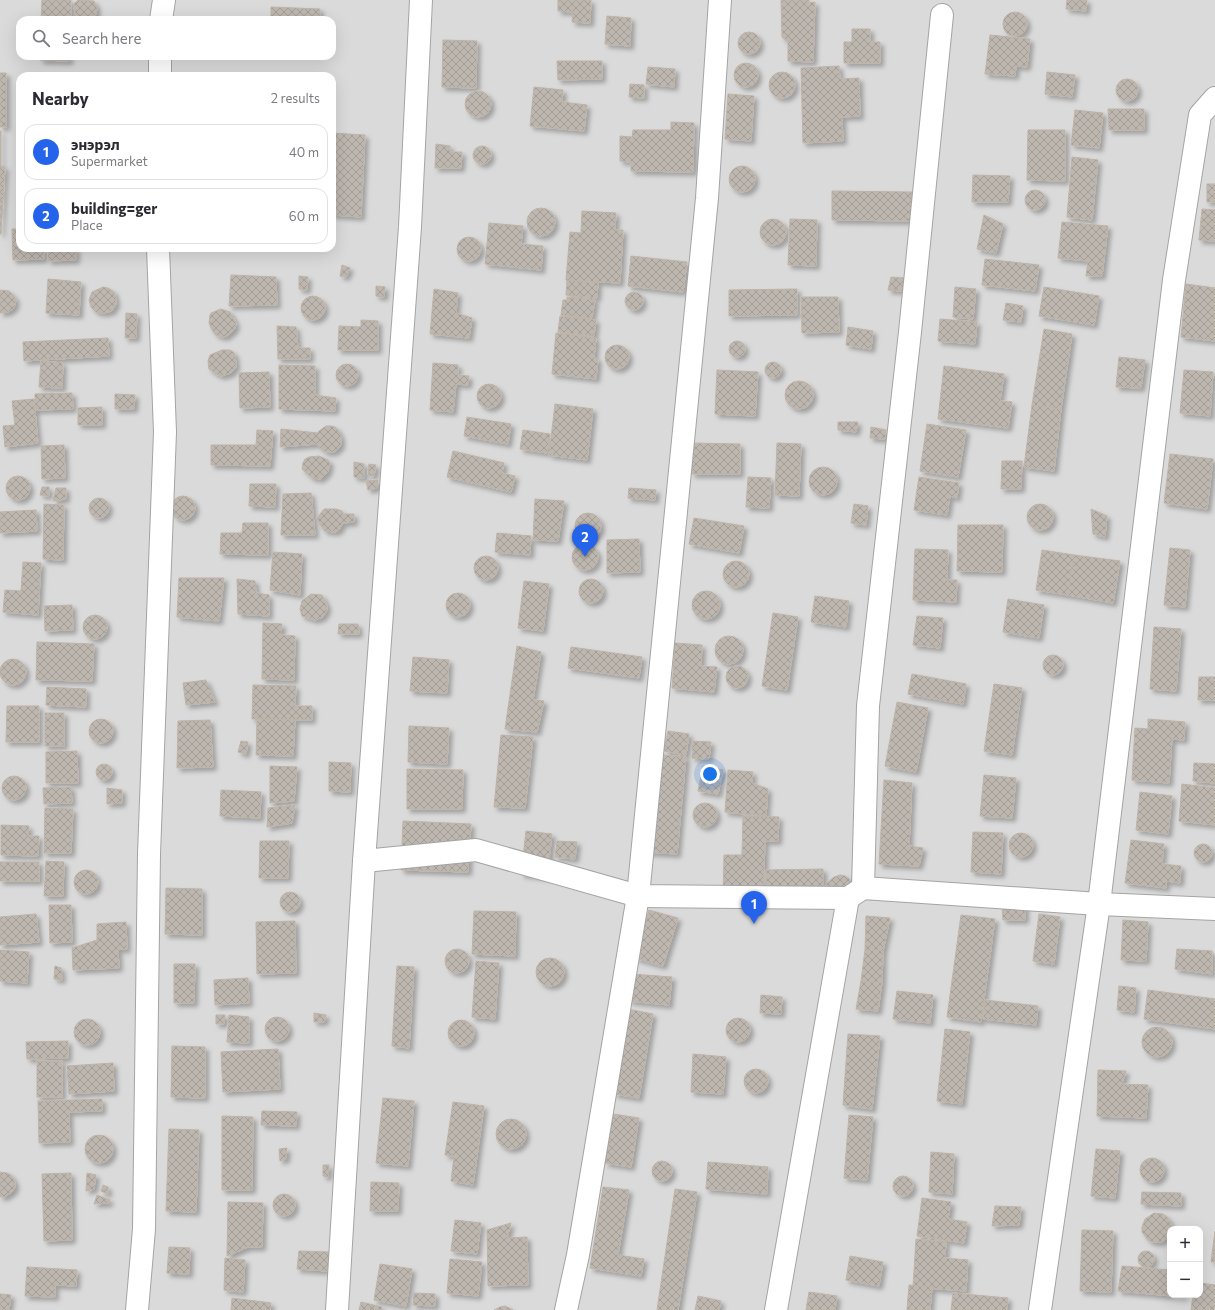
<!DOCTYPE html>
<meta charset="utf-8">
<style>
:root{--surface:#fff;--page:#f2f2f3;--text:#2b2b33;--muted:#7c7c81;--line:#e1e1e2;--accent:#2563eb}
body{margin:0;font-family:Commissioner,sans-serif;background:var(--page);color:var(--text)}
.controls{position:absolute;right:12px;bottom:12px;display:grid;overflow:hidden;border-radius:8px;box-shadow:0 4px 16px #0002}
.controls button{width:36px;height:36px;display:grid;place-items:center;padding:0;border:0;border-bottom:1px solid var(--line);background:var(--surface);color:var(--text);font:20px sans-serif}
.you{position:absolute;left:710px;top:774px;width:14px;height:14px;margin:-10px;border:3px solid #fff;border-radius:50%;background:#1a73e8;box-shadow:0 0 0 6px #1a73e833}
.badge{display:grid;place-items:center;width:26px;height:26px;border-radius:50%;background:var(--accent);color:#fff;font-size:13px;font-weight:700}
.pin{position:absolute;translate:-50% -33px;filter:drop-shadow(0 1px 2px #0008)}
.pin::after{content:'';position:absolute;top:21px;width:14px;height:12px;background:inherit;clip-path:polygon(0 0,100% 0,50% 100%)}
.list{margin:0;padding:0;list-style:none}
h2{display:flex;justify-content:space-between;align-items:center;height:52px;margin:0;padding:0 16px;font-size:17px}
h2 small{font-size:13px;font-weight:400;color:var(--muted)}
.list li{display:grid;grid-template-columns:26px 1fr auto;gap:12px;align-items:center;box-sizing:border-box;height:56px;margin:0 8px 8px;padding:0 8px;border:1px solid var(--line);border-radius:12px}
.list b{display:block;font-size:15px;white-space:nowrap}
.list p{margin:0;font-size:13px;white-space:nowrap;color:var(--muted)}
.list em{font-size:13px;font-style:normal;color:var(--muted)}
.icon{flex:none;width:22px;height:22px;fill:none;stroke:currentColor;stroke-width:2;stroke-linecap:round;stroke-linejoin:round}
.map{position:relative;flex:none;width:1215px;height:1310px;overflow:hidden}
.search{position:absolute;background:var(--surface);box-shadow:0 4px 16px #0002;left:16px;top:16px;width:320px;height:44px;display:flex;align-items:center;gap:10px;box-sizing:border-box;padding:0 14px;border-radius:12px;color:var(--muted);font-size:15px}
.panel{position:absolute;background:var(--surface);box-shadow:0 4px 16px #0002;left:16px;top:72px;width:320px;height:180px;border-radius:12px}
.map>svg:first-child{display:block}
.residential{fill:#dbdada;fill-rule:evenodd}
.building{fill:url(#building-cross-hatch);stroke:#beb3a7;filter:url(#shadow)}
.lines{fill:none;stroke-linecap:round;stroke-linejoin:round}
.street-casing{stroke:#a4a4a4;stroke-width:24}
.street{stroke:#fff;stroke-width:22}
</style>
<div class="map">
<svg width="1215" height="1310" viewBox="0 0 1215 1310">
<defs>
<pattern id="building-cross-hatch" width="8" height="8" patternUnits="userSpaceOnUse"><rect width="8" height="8" fill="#beb7b0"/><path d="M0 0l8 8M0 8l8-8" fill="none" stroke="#a39d97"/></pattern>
<filter id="shadow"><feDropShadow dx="3.5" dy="3.5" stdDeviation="2" flood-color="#0004"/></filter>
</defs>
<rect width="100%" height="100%" fill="#eeebe3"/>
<path class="residential" d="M0 0H1215V1310H0ZM20 20H332V56H20ZM20 76H332V248H20ZM1170 1229H1200V1295H1170Z"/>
<g class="building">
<path d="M42 0H71V20H41Z"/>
<path d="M78 0 94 1 97 8 96 15 89 20H82L78 18 76 16 74 8V4Z"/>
<path d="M558 0H591L590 23 572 22 573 12 558 11Z"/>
<path d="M781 0H809V3L815 2 813 62 788 61V42L782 37Z"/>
<path d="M1067 0H1087L1086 11 1066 9Z"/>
<path d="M271 7 320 9V20H271Z"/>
<circle cx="1015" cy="24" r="12"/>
<path d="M607 16 631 18 630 46 605 44Z"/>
<path d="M852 29H870V42H880V63H844V42H852Z"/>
<circle cx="749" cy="43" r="11"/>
<path d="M990 35 1030 39 1027 67 1016 66 1015 76 985 74Z"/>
<path d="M443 40 477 41 476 88 442 87Z"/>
<path d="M40 56H70L69 61 40 60Z"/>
<path d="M557 61H602V79L558 80Z"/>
<circle cx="746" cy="75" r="12"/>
<path d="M839 66 840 79 859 78 860 116 842 117 843 141 803 143 801 68Z"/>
<path d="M648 67 675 69 674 87 646 84Z"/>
<path d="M1047 72 1075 75 1072 97 1045 94Z"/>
<circle cx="782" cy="85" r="13"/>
<rect x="0" y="73" width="6" height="54"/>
<circle cx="1127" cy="90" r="11"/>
<path d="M630 84 644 85V98L629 97Z"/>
<path d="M534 87 563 90 562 102 587 105 584 131 530 126Z"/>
<circle cx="478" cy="104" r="13"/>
<path d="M728 94 754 96 751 141 725 139Z"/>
<path d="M1108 109H1144V130H1109Z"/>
<path d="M1075 110 1103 113 1099 148 1071 145Z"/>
<path d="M671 122 694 123 693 172 631 171V162L620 161V136L632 137 633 130H671Z"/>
<path d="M1028 130H1065V181L1027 180Z"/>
<rect x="0" y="131" width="1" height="35"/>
<path d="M332 133 365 135 361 217 332 215Z"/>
<path d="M436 144 450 146V152H462L461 168H435Z"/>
<circle cx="482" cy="155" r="9"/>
<path d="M1072 157 1098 160 1092 220 1067 217Z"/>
<circle cx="742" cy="179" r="13"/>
<path d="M0 166 5 167 1 234H0Z"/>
<path d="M973 175 1010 176 1008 202H972Z"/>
<rect x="1207" y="184" width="8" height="18"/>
<circle cx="1035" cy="200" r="10"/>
<path d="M832 191 912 192V221L832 220Z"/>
<circle cx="541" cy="222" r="14"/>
<path d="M1202 209 1215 210V241L1199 240Z"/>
<path d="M582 211 616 213 615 230H623L620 283 566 280 570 232 581 233Z"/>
<path d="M984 215 1003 224 996 253 977 249Z"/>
<circle cx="773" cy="232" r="13"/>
<path d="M790 219 817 220 816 266 788 265Z"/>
<path d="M1062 222 1108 226 1102 276H1086L1088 261 1058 258Z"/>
<path d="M489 223 523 226 521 244 543 246 541 270 485 264Z"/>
<path d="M12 229H20V248H44V259L13 260Z"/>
<circle cx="469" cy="249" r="12"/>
<path d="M48 248H76V260L48 261Z"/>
<path d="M631 256 687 262 683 292 628 286Z"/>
<path d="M985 259 1039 265 1035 291 982 285Z"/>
<path d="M342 265 350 268 346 277 340 276Z"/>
<path d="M231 275 276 277 277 305 229 306Z"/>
<path d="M299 276 308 277 307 290 299 289Z"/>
<path d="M891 277 904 278 903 291 888 290Z"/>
<path d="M48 279 81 282 79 315 46 313Z"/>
<path d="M567 280 598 283 597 298 566 295Z"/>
<path d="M1186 284 1215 288V341L1181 337Z"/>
<path d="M376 286 385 287 384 297 376 296Z"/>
<path d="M103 287 108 288 114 292 116 300V304L112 311 104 313 96 312 91 307 89 300 92 292Z"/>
<path d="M955 287 976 289 973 319 953 317Z"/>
<path d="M1044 287 1099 296 1094 325 1039 316Z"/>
<path d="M434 289 458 293 456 313 472 318 469 338 430 334Z"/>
<path d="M797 289V315L729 316V290Z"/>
<path d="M0 290 9 291 14 296 16 300 14 308 8 312 0 313Z"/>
<circle cx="634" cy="301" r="9"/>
<circle cx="313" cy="308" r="12"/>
<path d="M567 297 595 300 592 318 561 315 563 300H567Z"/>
<path d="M801 297H838L839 332 802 333Z"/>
<path d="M1006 303 1023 306 1021 322 1003 320Z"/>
<path d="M221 309 230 312 235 321 236 325 234 330 227 336 223 337 216 335 212 330 209 323 210 315 211 313Z"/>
<path d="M126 313 137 314 136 338H125Z"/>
<path d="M560 316 596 320 594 336 558 332Z"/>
<path d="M940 319 977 322 975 344 938 341Z"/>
<path d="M361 320 378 321V350H338L339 326 361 327Z"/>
<path d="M277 326 296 327 298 348H310V359H278Z"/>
<path d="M848 327 873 331 871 349 846 345Z"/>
<path d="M1044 329 1072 334 1061 409 1032 405Z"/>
<path d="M556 333 596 338 594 358 598 359 596 379 552 374Z"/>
<path d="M108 338 109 356 24 361 23 342Z"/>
<circle cx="737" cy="349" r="8"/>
<circle cx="617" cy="357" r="12"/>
<path d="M222 350H230L233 352 235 355 236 364V367L231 373 222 376 218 375 209 369 208 361 210 355Z"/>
<path d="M1119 357 1145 360 1141 388 1116 387Z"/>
<path d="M41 361 63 363 62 388 39 387Z"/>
<circle cx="773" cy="370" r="8"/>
<path d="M433 363 458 365V375L469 376 468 385 456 384 453 412 430 410Z"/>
<circle cx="347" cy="375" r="11"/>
<path d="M279 365 315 366V395L336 398 335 411 279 409Z"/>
<path d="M944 366 1004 374 1000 401 1012 402 1008 428 938 419Z"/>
<path d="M717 370 758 372 755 416 715 414Z"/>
<path d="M1184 370 1213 372 1210 416 1180 413Z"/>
<path d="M269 372 270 407 240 408 239 373Z"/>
<circle cx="799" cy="395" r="14"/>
<circle cx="489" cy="396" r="12"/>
<path d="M72 393 73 409 35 410V394Z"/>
<path d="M115 394 135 395 134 409H115Z"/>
<path d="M34 399 38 443 5 447 3 426 15 425 12 401Z"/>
<path d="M555 404 593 409 587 460 549 455Z"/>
<path d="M1032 405 1061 409 1054 471 1024 467Z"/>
<path d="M102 407V425H78V408Z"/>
<path d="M467 417 511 424 508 444 464 436Z"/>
<path d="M838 422H858L856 432 838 430Z"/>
<path d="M927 424 966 430 958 477 920 471Z"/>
<path d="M326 426H331L335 427 338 430 341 437V444L340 447 334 452H326L319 447 317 444 280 447 281 429 318 433 319 431Z"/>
<path d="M871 427 886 430 885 439 870 438Z"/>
<path d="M257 430 273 431 270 466 211 465V445H256Z"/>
<path d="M523 430 550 434 547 453 520 449Z"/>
<path d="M692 443 740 444V474H692Z"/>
<path d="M777 443 801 444 799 496 775 495Z"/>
<path d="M64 445 65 478 42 479 41 446Z"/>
<path d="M453 451 504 463 502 473 515 476 511 492 447 477Z"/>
<path d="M1170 454 1213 459 1207 509 1164 503Z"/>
<path d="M319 456 328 460 330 463 328 472 321 479 312 478 302 469 303 463 305 459 309 457Z"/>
<path d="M1002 461H1022L1021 489H1001Z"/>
<path d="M354 462 364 464V478L354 477Z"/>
<path d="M369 464 376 465 374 476 368 475Z"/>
<circle cx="823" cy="481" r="14"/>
<circle cx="18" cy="488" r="12"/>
<path d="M748 477 771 478 769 508 746 507Z"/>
<path d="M919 477 959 483 957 498 950 496 947 515 914 510Z"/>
<path d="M378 480 377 488 368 490 366 481Z"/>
<path d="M250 484H276L275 507 249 506Z"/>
<path d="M42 487H49V496L40 495Z"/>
<path d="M56 488H66V499L53 501Z"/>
<path d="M629 488 656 490 655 500 628 498Z"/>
<path d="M311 493 315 535H281L283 494Z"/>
<circle cx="183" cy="508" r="12"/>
<circle cx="99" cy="508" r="10"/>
<path d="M535 499 564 501 558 541 533 540Z"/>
<circle cx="1040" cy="517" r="13"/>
<path d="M44 504 64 505 63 560 43 559Z"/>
<path d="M854 504 868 506 866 525 851 523Z"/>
<path d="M324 509H336L342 511 343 514H354V522L343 523 339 530 335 532 325 531 320 525 317 518Z"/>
<path d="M1091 509 1107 516 1105 537 1093 534Z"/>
<path d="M36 510 37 531 0 533V512Z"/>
<circle cx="588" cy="526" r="13"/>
<path d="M694 518 744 526 739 553 689 544Z"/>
<path d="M243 523H268V555L220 554 221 533H242Z"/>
<path d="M958 525H1003L1002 572 957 571Z"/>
<path d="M497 533 531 536 530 555 495 552Z"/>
<path d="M639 539 640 572 607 573V540Z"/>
<circle cx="585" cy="557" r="13"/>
<path d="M1170 548 1190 550 1185 607 1164 605Z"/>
<path d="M915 549 948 550 947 580H957L956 602 913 600Z"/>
<path d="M1042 550 1074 555 1068 595 1036 590Z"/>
<path d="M273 552 302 554 300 595 270 590Z"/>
<path d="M1074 555 1120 561 1113 603 1068 595Z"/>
<circle cx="486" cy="568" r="12"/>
<circle cx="736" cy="574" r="13"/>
<path d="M23 562 41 563 38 615 3 612 5 590 21 591Z"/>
<path d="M179 578H224L219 621 177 617Z"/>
<path d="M237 579 255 581 256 593 269 595V616L238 614Z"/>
<circle cx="591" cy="591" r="12"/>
<path d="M524 581 549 584 543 631 518 628Z"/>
<circle cx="706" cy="605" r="14"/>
<circle cx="458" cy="605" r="12"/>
<path d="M311 594 322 595 327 605V610L323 617 315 620 302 616 300 609 302 601Z"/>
<path d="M815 596 849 601 846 627 811 622Z"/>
<path d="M1008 599 1044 605 1039 638 1003 632Z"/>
<path d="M72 605 73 630 45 631 44 606Z"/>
<path d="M773 613 798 617 787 690 762 686Z"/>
<circle cx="95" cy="627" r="12"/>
<path d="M917 616 943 618 940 648 913 645Z"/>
<path d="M263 623 282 624 281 635 295 636 294 680 262 679Z"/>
<path d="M339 624H358L359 634H338Z"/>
<path d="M1154 627 1181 629 1176 691 1150 689Z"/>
<circle cx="729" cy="650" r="14"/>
<path d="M37 642 94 644 92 681 36 680Z"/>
<path d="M675 643 702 645 701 666 717 667 714 692 672 688Z"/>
<path d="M517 646 541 652 533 700 544 701 537 732 505 729Z"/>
<path d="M571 647 642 657 639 678 568 668Z"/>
<circle cx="1053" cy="665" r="10"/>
<path d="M413 657 449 660 447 693 410 691Z"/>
<circle cx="13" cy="672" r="13"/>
<circle cx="737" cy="677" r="11"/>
<path d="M912 674 966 684 963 704 908 694Z"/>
<path d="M1199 677H1215V700H1198Z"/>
<path d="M206 680 215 702 186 705 183 683Z"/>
<path d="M994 684 1022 688 1012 755 984 751Z"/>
<path d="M253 685 296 686 295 706H312V720L252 719Z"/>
<path d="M47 687 86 689V707L46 705Z"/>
<path d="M897 702 928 708 916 772 885 766Z"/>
<path d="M7 706H39V742H6Z"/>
<rect x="45" y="713" width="19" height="33"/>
<path d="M257 719 295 720 293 756 256 755Z"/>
<path d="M1148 719 1185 722 1184 740 1172 739 1169 783 1132 780 1135 728 1148 729Z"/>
<circle cx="101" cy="731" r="12"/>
<path d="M210 720 213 767 177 768 178 721Z"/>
<path d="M409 726 449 728 447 764 408 762Z"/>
<path d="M668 731 689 734 686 755 664 751Z"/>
<path d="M501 735 533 737 525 808 494 807Z"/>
<path d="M241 741 248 742 246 754 238 752Z"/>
<path d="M693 741 711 742 709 759 692 758Z"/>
<path d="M77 751 78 783H46V752Z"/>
<path d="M655 754 686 757 677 854 645 852Z"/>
<path d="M329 762 351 763 350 792 329 791Z"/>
<path d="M1194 763 1215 764V783L1193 781Z"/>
<circle cx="104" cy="772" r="8"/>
<path d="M270 766 297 767 294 801 270 803Z"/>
<path d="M703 766 723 770 718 794 698 791Z"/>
<path d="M407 769 463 770 462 809H407Z"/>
<path d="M728 770 753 772 752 783 768 789 766 816 725 812Z"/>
<path d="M984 775 1016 778 1012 818 980 816Z"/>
<circle cx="14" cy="788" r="12"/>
<path d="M884 780 912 783 909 846 923 848 919 866 879 864Z"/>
<path d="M1182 784 1215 788V825L1179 821Z"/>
<path d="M71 787 72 803 44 804 43 788Z"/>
<path d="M107 788 122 790V803L107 804Z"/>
<path d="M221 790 261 792 260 818 220 816Z"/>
<path d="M1140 792 1172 796 1168 834 1136 830Z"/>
<circle cx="705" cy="815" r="12"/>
<path d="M295 805 292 823 267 827 268 808Z"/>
<path d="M45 808 73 809 71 853H44Z"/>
<path d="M743 816 779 817 778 841H765L763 900 723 898 724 855H742Z"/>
<path d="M403 821 471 824 468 872 401 870Z"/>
<path d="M1 825 29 826 28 836H39L38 856 1 855Z"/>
<path d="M526 831 552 834 547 877 521 874Z"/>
<path d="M973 832 1003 833 1001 874 971 872Z"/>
<circle cx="1021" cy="845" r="12"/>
<path d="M1131 840 1164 844 1162 864 1181 866 1180 883 1166 881V888L1125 883Z"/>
<path d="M260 841H289L288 878H259Z"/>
<path d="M557 841 577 842 575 859 555 857Z"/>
<circle cx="1203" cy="853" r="9"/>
<path d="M46 861 64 862 63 896H44Z"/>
<rect x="0" y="862" width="39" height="19"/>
<path d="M823 869 824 900 767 901 766 870Z"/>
<circle cx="86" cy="882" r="12"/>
<path d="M840 875 845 876 853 882 827 897 825 888 827 883 834 877Z"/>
<path d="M166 888 202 889V935L165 934Z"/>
<circle cx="290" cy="902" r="10"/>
<path d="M1025 903V920H1003L1002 904Z"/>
<path d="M49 905H71L72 942 50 943Z"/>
<path d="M649 910 678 918 663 966 635 958Z"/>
<path d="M474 911 516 912 515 956 472 954Z"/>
<path d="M36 914 39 942 0 945V917Z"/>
<path d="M1039 914 1060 917 1054 964 1033 961Z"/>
<path d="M961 915 995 919 981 1022 947 1017Z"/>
<path d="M866 916 890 918 883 951 865 950Z"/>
<path d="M1123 920 1148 922 1146 961 1121 960Z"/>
<path d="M295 921 296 973 257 974 256 922Z"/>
<path d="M126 922 127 949H118L119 968 73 970 72 948 97 940V924Z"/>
<path d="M1177 949 1212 951V974L1175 969Z"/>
<circle cx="457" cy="961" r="12"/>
<path d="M0 950 29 952 27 983 0 981Z"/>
<path d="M865 950 883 951 882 983 861 981Z"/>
<circle cx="550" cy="972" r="14"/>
<path d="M476 961 499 963 495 1019 472 1017Z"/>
<path d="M174 964H195L194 1003H174Z"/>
<path d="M55 966 61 968 62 980 54 979Z"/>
<path d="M397 966 414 967 409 1048 392 1046Z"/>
<path d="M632 974 672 977 669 1005 629 1001Z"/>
<path d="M248 978 249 1003 215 1005 214 980Z"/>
<path d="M861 981 882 983 878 1011 856 1009Z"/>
<path d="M1119 986 1136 988 1134 1012 1117 1010Z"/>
<path d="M1148 990 1215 999V1029L1144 1019Z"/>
<path d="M897 991 933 995 930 1023 893 1019Z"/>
<path d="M761 995 782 997 781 1014 760 1013Z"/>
<path d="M985 1000 1038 1006 1036 1025 983 1019Z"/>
<path d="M628 1009 653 1014 639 1098 614 1094Z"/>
<path d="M314 1013 326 1015 324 1022H314Z"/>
<path d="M216 1015H225L224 1024H216Z"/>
<path d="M229 1015 249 1017V1043L227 1042Z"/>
<circle cx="277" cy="1029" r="12"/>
<circle cx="738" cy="1030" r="12"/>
<circle cx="87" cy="1032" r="13"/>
<circle cx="461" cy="1033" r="13"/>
<circle cx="1157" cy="1042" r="15"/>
<path d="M945 1029 970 1032 962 1104 937 1101Z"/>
<path d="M848 1034 880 1036 872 1109 843 1105Z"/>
<path d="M68 1041V1058L27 1059 26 1042Z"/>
<path d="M172 1046 205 1047V1098L171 1097Z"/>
<path d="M278 1049 280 1089 223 1092 221 1052Z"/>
<path d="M693 1054 726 1057 723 1094 691 1092Z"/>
<rect x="37" y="1061" width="25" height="36"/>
<path d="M113 1063 114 1091 69 1094 67 1066Z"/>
<circle cx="756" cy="1081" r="12"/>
<path d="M1098 1070 1126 1071 1122 1084 1148 1085 1146 1118 1097 1116Z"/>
<path d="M383 1098 414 1101 408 1166 376 1163Z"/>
<path d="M102 1099V1111L69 1112 70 1142 39 1143 38 1101Z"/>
<path d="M453 1102 484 1106 473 1185 451 1181 454 1156 445 1155Z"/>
<path d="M262 1111 297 1112 296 1126 261 1125Z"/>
<path d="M613 1114 639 1118 631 1167 605 1163Z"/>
<path d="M849 1115 873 1117 867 1180 844 1178Z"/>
<path d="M222 1116 253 1117 252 1190H222Z"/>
<circle cx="511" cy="1134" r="15"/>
<path d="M169 1129 199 1130 196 1212 166 1211Z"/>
<circle cx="99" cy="1149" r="14"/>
<path d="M287 1148 286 1159 280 1161 279 1149Z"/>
<path d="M1096 1149 1120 1151 1115 1198 1091 1196Z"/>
<path d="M931 1152 954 1154 952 1194 929 1192Z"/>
<circle cx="1152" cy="1170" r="12"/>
<circle cx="662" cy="1171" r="10"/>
<path d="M708 1162 768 1167 767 1194 706 1189Z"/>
<path d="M323 1165H329L328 1177 323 1176Z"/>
<path d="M0 1172 7 1173 11 1175 15 1182V1186L14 1190 11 1193 4 1197H0Z"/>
<path d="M71 1173 72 1240 44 1241 42 1174Z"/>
<path d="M87 1173 96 1175 94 1189 86 1191Z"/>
<circle cx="903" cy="1186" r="10"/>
<path d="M371 1182 399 1183 398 1211H370Z"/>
<path d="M103 1185 108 1187V1194L101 1191Z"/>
<path d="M603 1187 629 1190 618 1255 644 1259 641 1276 590 1268Z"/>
<path d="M675 1189 697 1192 678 1310H657Z"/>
<path d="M1142 1192 1181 1193V1206L1141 1204Z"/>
<circle cx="284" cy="1205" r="11"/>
<path d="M97 1195 110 1200 109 1203 94 1204Z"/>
<path d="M922 1198 951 1202 948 1219 967 1222 964 1243 917 1236Z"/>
<path d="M228 1202 263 1203 262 1247H248L227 1256Z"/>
<path d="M995 1206 1021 1207 1019 1225 992 1226Z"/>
<path d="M1154 1213 1163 1214 1167 1217 1170 1221 1172 1229H1170V1235L1162 1242H1152L1148 1240 1142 1232V1227L1145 1219Z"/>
<path d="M455 1220 481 1223 477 1254 451 1251Z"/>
<path d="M511 1223 507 1238 527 1237 528 1285 488 1286 487 1230Z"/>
<path d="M1082 1230 1113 1231 1111 1292 1080 1291Z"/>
<path d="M1215 1231V1262H1211Z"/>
<path d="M916 1239 946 1242 945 1258 968 1260 966 1291 913 1287Z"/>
<path d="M169 1247 190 1248 189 1274 167 1273Z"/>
<path d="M299 1251 329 1252 328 1271 297 1269Z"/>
<circle cx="1146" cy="1259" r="8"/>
<path d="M850 1256 883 1262 879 1286 846 1280Z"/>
<path d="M225 1258 245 1260 243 1292 224 1290Z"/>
<path d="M450 1259 482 1262 478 1296 447 1293Z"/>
<path d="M380 1264 412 1269 406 1306 374 1300Z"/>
<path d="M1122 1266 1170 1270V1295H1184L1183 1297 1118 1291Z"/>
<path d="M27 1267 77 1270 76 1286 55 1285V1297L25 1296Z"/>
<path d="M1200 1283 1215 1285V1310H1191L1193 1295H1200Z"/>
<path d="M909 1285 932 1287 930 1310H907Z"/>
<path d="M809 1292 837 1296 835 1310H806Z"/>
<path d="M414 1293 435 1294V1306L413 1305Z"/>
<path d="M953 1293 1008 1298 1007 1310H951Z"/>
<path d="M0 1294 11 1295 9 1310H0Z"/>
<path d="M698 1296 721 1301 719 1310H695Z"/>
<path d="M232 1298 271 1303 270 1310H231Z"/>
<path d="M361 1302 382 1307 381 1310H359Z"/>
<path d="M505 1306 513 1310H494L500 1307Z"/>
</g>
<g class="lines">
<defs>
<g id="street">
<path d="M161 20 164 0"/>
<path d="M160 76V56"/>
<path d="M364 861 476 850 638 896 848 898 863 888 868 706 910 332 942 15"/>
<path d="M863 888 1099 904 1215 909"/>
<path d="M137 1310 144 1229 149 854 165 432 158 248"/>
<path d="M337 1310 364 861 410 227 421 0"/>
<path d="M566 1310 578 1255 638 896 707 198 720 0"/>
<path d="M776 1310 848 898"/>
<path d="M1040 1310 1099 904 1174 280 1200 115 1215 98"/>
</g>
</defs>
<use href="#street" class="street-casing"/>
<use href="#street" class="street"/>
</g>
</svg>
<div class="controls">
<button>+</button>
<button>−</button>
</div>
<div class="you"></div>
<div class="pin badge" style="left:754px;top:924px">1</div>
<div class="pin badge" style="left:585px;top:557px">2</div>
<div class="search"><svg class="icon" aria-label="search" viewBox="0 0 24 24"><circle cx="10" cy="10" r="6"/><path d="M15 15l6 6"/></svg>Search here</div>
<section class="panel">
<h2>Nearby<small>2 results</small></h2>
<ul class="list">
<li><span class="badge">1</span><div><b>энэрэл</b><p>Supermarket</p></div><em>40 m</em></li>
<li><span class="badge">2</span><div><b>building=ger</b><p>Place</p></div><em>60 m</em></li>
</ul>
</section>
</div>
